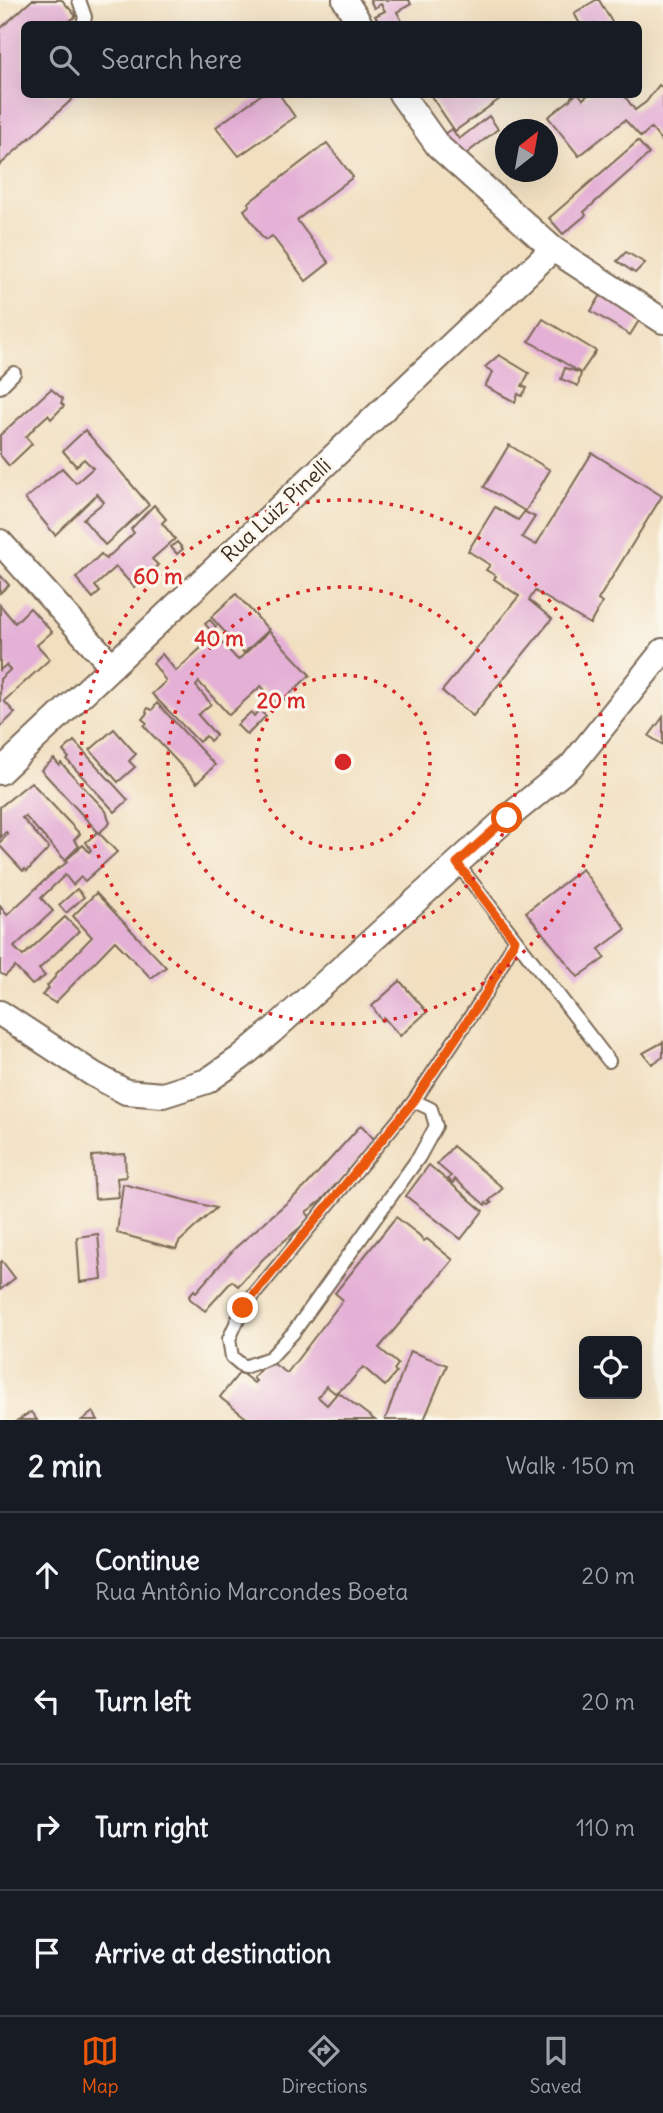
<!DOCTYPE html>
<meta charset="utf-8">
<style>
:root{--surface:#171b24;--page:#242831;--text:#f1f3f6;--muted:#9ea1a6;--line:#363941;--accent:#ea580c}
body{margin:0;font-family:Delius,sans-serif;background:var(--page);color:var(--text)}
.controls{position:absolute;right:21px;bottom:21px;display:grid;overflow:hidden;border-radius:10px;box-shadow:0 7px 28px #0002}
.controls button{width:63px;height:63px;display:grid;place-items:center;padding:0;border:0;border-bottom:2px solid var(--line);background:var(--surface);color:var(--text);font:35px sans-serif}
.compass{position:absolute;left:495px;top:119px;width:63px;height:63px;border-radius:50%;background:var(--surface);box-shadow:0 7px 28px #0002;rotate:31deg}
.stop{position:absolute;width:21px;height:21px;margin:-16px;border:5px solid #ea580c;border-radius:50%;background:#fff}
.stop.end{background:#ea580c;border-color:#fff;box-shadow:0 2px 7px #0008}
.list{margin:0;padding:0;list-style:none}
h2{display:flex;justify-content:space-between;align-items:center;height:91px;margin:0;padding:0 28px;font-size:30px}
h2 small{font-size:23px;font-weight:400;color:var(--muted)}
.list li{display:grid;grid-template-columns:46px 1fr auto;gap:21px;align-items:center;box-sizing:border-box;height:126px;padding:0 28px;border-top:2px solid var(--line)}
.list b{display:block;font-size:26px;white-space:nowrap}
.list p{margin:0;font-size:23px;white-space:nowrap;color:var(--muted)}
.list em{font-size:23px;font-style:normal;color:var(--muted)}
.icon{flex:none;width:38px;height:38px;fill:none;stroke:currentColor;stroke-width:2;stroke-linecap:round;stroke-linejoin:round}
.map{position:relative;flex:none;width:663px;height:1420px;overflow:hidden}
.search{position:absolute;background:var(--surface);box-shadow:0 7px 28px #0002;left:21px;right:21px;top:21px;height:77px;display:flex;align-items:center;gap:18px;box-sizing:border-box;padding:0 24px;border-radius:10px;color:var(--muted);font-size:26px}
.sheet{height:595px;background:var(--surface)}
nav{display:flex;justify-content:space-around;align-items:center;box-sizing:border-box;height:98px;border-top:2px solid var(--line);background:var(--surface);font-size:19px;color:var(--muted)}
nav a{display:grid;justify-items:center;gap:4px}
nav .on{color:var(--accent)}
.map>svg:first-child{display:block}
.building{fill:#e4b0d6}
.lines{fill:none;stroke-linecap:round;stroke-linejoin:round}
.lane-casing{stroke:#7b6957;stroke-width:16}
.street-casing{stroke:#7b6957;stroke-width:28}
.lane{stroke:#fff;stroke-width:12}
.street{stroke:#fff;stroke-width:24}
.route{stroke:#ea580c;stroke-width:9}
.ring{fill:none;stroke:#d62828;stroke-width:3.5;stroke-dasharray:3.5 7}
.labels{text-anchor:middle;dominant-baseline:central;stroke-width:6;stroke-linejoin:round;paint-order:stroke}
.street-label{font-size:21px;fill:#3b2a1e;stroke:#fbf7ec}
.centre{fill:#d62828;stroke:#fbf7ec;stroke-width:3.5}
.ring-label{font-size:21px;text-anchor:middle;font-weight:bold;fill:#d62828;stroke:#fbf7ec;stroke-width:6;stroke-linejoin:round;paint-order:stroke}
</style>
<div class="map">
<svg width="663" height="1420" viewBox="0 0 663 1420">
<rect width="100%" height="100%" fill="#fbf7ec"/>
<filter id="ink" filterUnits="userSpaceOnUse"><feTurbulence type="fractalNoise" baseFrequency=".0143" numOctaves="2"/><feDisplacementMap in="SourceGraphic" scale="14" xChannelSelector="R" yChannelSelector="G"/><feConvolveMatrix kernelMatrix="1 2 1 2 8 2 1 2 1" color-interpolation-filters="sRGB"/></filter>
<filter id="wash" filterUnits="userSpaceOnUse"><feTurbulence type="fractalNoise" baseFrequency=".00686" numOctaves="4" result="noise"/><feDisplacementMap in="SourceGraphic" scale="28" xChannelSelector="R" yChannelSelector="G"/><feGaussianBlur stdDeviation="1.57" result="paint"/><feColorMatrix in="noise" values="0 0 0 0 0 0 0 0 0 0 0 0 0 0 0 0 0 1.4 0 .05"/><feComposite in="paint" operator="in"/></filter>
<g filter="url(#wash)">
<rect width="100%" height="100%" fill="#f1dfc0"/>
<g id="blocks">
<g class="building">
<path d="M32 0H62L76 16 66 24H24V94H78L0 165V29Z"/>
<path d="M370 0H409L411 4 397 12 402 21 400 22 401 24H380L375 16 385 11 381 4 374 8Z"/>
<path d="M596 0H599L613 24H580L574 13Z"/>
<path d="M659 85 663 88V143L651 128 641 137 625 120 579 156 548 117 570 100 572 95 573 97 576 94H579L583 99 589 94H623L635 110 646 102Z"/>
<path d="M262 94H279L295 117 239 156 216 127Z"/>
<path d="M434 94H503L504 96 455 131 431 96Z"/>
<path d="M489 116 498 129 462 157 442 135 452 129 459 139Z"/>
<path d="M638 141 649 154 584 212 586 215 563 234 549 218Z"/>
<path d="M327 143 353 177 297 220 329 263 306 281 272 236 266 240 262 237 244 210 250 205 248 203Z"/>
<path d="M626 252 645 263 635 273 617 261Z"/>
<path d="M603 292 640 319 630 335 591 311Z"/>
<path d="M543 319 596 351 581 373 578 386 561 379 565 368 581 373 529 341Z"/>
<path d="M499 355 529 373 522 386 527 388 522 396 518 394 515 402 485 386 493 372 485 367Z"/>
<path d="M51 389 63 399 61 403 64 406 51 419 48 415 37 425 26 437 32 444 9 466 0 455V435Z"/>
<path d="M85 430 149 505 105 545 83 519 104 502 97 494 55 535 25 499 62 468 76 483 93 468 84 459 76 466 63 451Z"/>
<path d="M509 445 550 470 525 512 535 517 522 537 536 545 592 453 662 496 598 600 602 603 590 624 535 591 529 600 552 619 473 716 442 691 519 596 494 579 496 576 486 570 490 565 468 551 495 507 518 520 525 511 484 487Z"/>
<path d="M154 505 166 519 162 523 175 539 152 559 158 565 134 587 116 567 95 586 100 592 93 598 76 578 101 554 106 559 134 533 131 529Z"/>
<path d="M177 542 183 549 177 554 171 547Z"/>
<path d="M0 575 9 585 0 593Z"/>
<path d="M236 594 269 630 244 653 211 617Z"/>
<path d="M0 605 15 623 30 608 52 632 37 645 50 659 4 701 15 713 0 727V679L10 670 6 665 0 670Z"/>
<path d="M210 620 216 627 212 632 205 624Z"/>
<path d="M269 631 310 675 278 705 261 686 229 715 199 682 196 686 211 704 198 715 216 735 210 741 206 736 199 742 152 694 166 681 153 663 162 654 176 671 215 635 238 660Z"/>
<path d="M157 703 215 765 197 783 144 726 147 723 142 719 147 713 146 711 148 708 152 710Z"/>
<path d="M259 710 266 716 247 735 237 725 251 712 254 716Z"/>
<path d="M663 717V745L649 736Z"/>
<path d="M114 729 136 754 129 761 135 767 118 782 90 750Z"/>
<path d="M74 741 128 800 115 812 67 760 69 758 63 751Z"/>
<path d="M54 759 59 765 61 763 106 811 110 823 99 833 117 852 85 881 81 877 73 885 65 875 41 898 53 911 14 947 23 956 65 917 79 931 39 969 45 976 32 985 15 967 5 976 0 973V906L7 915 58 868 59 869 67 862 65 861 83 845 89 852 91 850 86 842 98 832 41 770Z"/>
<path d="M31 782 80 834 74 840 79 846 65 860 25 816 22 818 49 848 27 871 25 869 23 871 0 846V842L8 834 6 832 0 838V807Z"/>
<path d="M582 869 626 929 599 949 605 958 578 977 526 912Z"/>
<path d="M77 889 84 897 66 913 59 905Z"/>
<path d="M96 893 166 967 151 978 115 941 55 1003 42 995 49 988 47 986 56 976 55 975 92 937 73 916Z"/>
<path d="M400 981 427 1012 400 1036 384 1018 382 1021 372 1006Z"/>
<path d="M663 1042V1057L652 1064 643 1053Z"/>
<path d="M361 1125 375 1140 374 1142 321 1201 306 1212 310 1217 303 1225 264 1258 238 1286 232 1281 205 1311 190 1299 189 1296 194 1290 196 1292 235 1248 305 1187Z"/>
<path d="M453 1146 503 1188 489 1201 492 1203 489 1205 486 1203 485 1205 455 1179 453 1183 448 1179 451 1176 437 1164Z"/>
<path d="M125 1154 126 1177 117 1178 119 1197 95 1199 92 1156Z"/>
<path d="M429 1165 483 1211 461 1239 406 1196Z"/>
<path d="M123 1184 216 1208 179 1242 176 1249 117 1233Z"/>
<path d="M396 1217 419 1235 424 1241 427 1239 453 1260 379 1348 398 1364 394 1370 397 1372 385 1386 363 1367 350 1382 335 1393 326 1386 318 1397 327 1405 338 1392 375 1420H249L222 1399 220 1397 240 1372 254 1383 256 1381 253 1378 268 1360 287 1373 343 1300 335 1293Z"/>
<path d="M98 1234 102 1279 80 1282 77 1237Z"/>
<path d="M2 1261 15 1278 0 1290V1263Z"/>
<path d="M410 1351 447 1365 424 1420H385Z"/>
<path d="M31 1412 37 1420H18Z"/>
<path d="M93 1412 98 1420H82Z"/>
</g>
</g>
</g>
<g filter="url(#ink)">
<use href="#blocks" fill-opacity="0" stroke="#7b6957" stroke-width="2"/>
<g class="lines">
<defs>
<g id="lane">
<path d="M79 0 85 17 83 24"/>
<path d="M0 387 14 373"/>
<path d="M457 863 609 1061"/>
<path d="M414 1101 431 1109 436 1126 419 1157 293 1333 270 1358 244 1367 232 1357 229 1339 243 1308 414 1101 486 993 515 940"/>
</g>
<g id="street">
<path d="M345 0 360 24"/>
<path d="M401 94 438 146 553 249 663 321"/>
<path d="M0 542 112 666"/>
<path d="M0 772 553 249"/>
<path d="M0 1013 93 1074 126 1092 163 1095 207 1081 240 1058 272 1031 507 818 572 765 663 651"/>
</g>
</defs>
<use href="#lane" class="lane-casing"/>
<use href="#street" class="street-casing"/>
<use href="#lane" class="lane"/>
<use href="#street" class="street"/>
</g>
</g>
<g class="lines" filter="url(#ink)">
<path class="route" d="M243 1308 414 1101 486 993 515 940 457 863 507 818"/>
</g>
<g class="ring">
<circle cx="343" cy="762" r="87"/>
<circle cx="343" cy="762" r="175"/>
<circle cx="343" cy="762" r="262"/>
</g>
<g class="labels">
<g class="street-label">
<text transform="translate(276 510) rotate(-43)">Rua Luiz Pinelli</text>
</g>
</g>
<circle cx="343" cy="762" r="10" class="centre"/>
<g class="ring-label">
<text x="158" y="584">60 m</text>
<text x="219" y="646">40 m</text>
<text x="281" y="708">20 m</text>
</g>
</svg>
<div class="controls">
<button><svg class="icon" aria-label="locate" viewBox="0 0 24 24"><circle cx="12" cy="12" r="6"/><path d="M12 2v4M12 18v4M2 12h4M18 12h4"/></svg></button>
</div>
<svg class="compass" viewBox="-18 -18 36 36"><path d="M0-13l5 13h-10z" fill="#e53935"/><path d="M0 13l5-13h-10z" fill="#9ea1a6"/></svg>
<div class="stop" style="left:507px;top:818px"></div>
<div class="stop end" style="left:243px;top:1308px"></div>
<div class="search"><svg class="icon" aria-label="search" viewBox="0 0 24 24"><circle cx="10" cy="10" r="6"/><path d="M15 15l6 6"/></svg>Search here</div>
</div>
<section class="sheet">
<h2>2 min<small>Walk · 150 m</small></h2>
<ul class="list">
<li><svg class="icon" aria-label="ahead" viewBox="0 0 24 24"><path d="M12 20V5M6 11l6-6 6 6"/></svg><div><b>Continue</b><p>Rua Antônio Marcondes Boeta</p></div><em>20 m</em></li>
<li><svg class="icon" aria-label="left" viewBox="0 0 24 24"><path d="M17 20v-9H6M10 6l-5 5 5 5"/></svg><div><b>Turn left</b></div><em>20 m</em></li>
<li><svg class="icon" aria-label="right" viewBox="0 0 24 24"><path d="M7 20v-9h11M14 6l5 5-5 5"/></svg><div><b>Turn right</b></div><em>110 m</em></li>
<li><svg class="icon" aria-label="arrive" viewBox="0 0 24 24"><path d="M6 21V4h12l-3 4 3 4H6"/></svg><div><b>Arrive at destination</b></div></li>
</ul>
</section>
<nav>
<a class="on"><svg class="icon" aria-label="map" viewBox="0 0 24 24"><path d="M3 6l6-2 6 2 6-2v14l-6 2-6-2-6 2zM9 4v14M15 6v14"/></svg>Map</a>
<a><svg class="icon" aria-label="directions" viewBox="0 0 24 24"><path d="M12 3l9 9-9 9-9-9zM9 14v-3h6M13 9l2 2-2 2"/></svg>Directions</a>
<a><svg class="icon" aria-label="saved" viewBox="0 0 24 24"><path d="M7 4h10v16l-5-4-5 4z"/></svg>Saved</a>
</nav>
